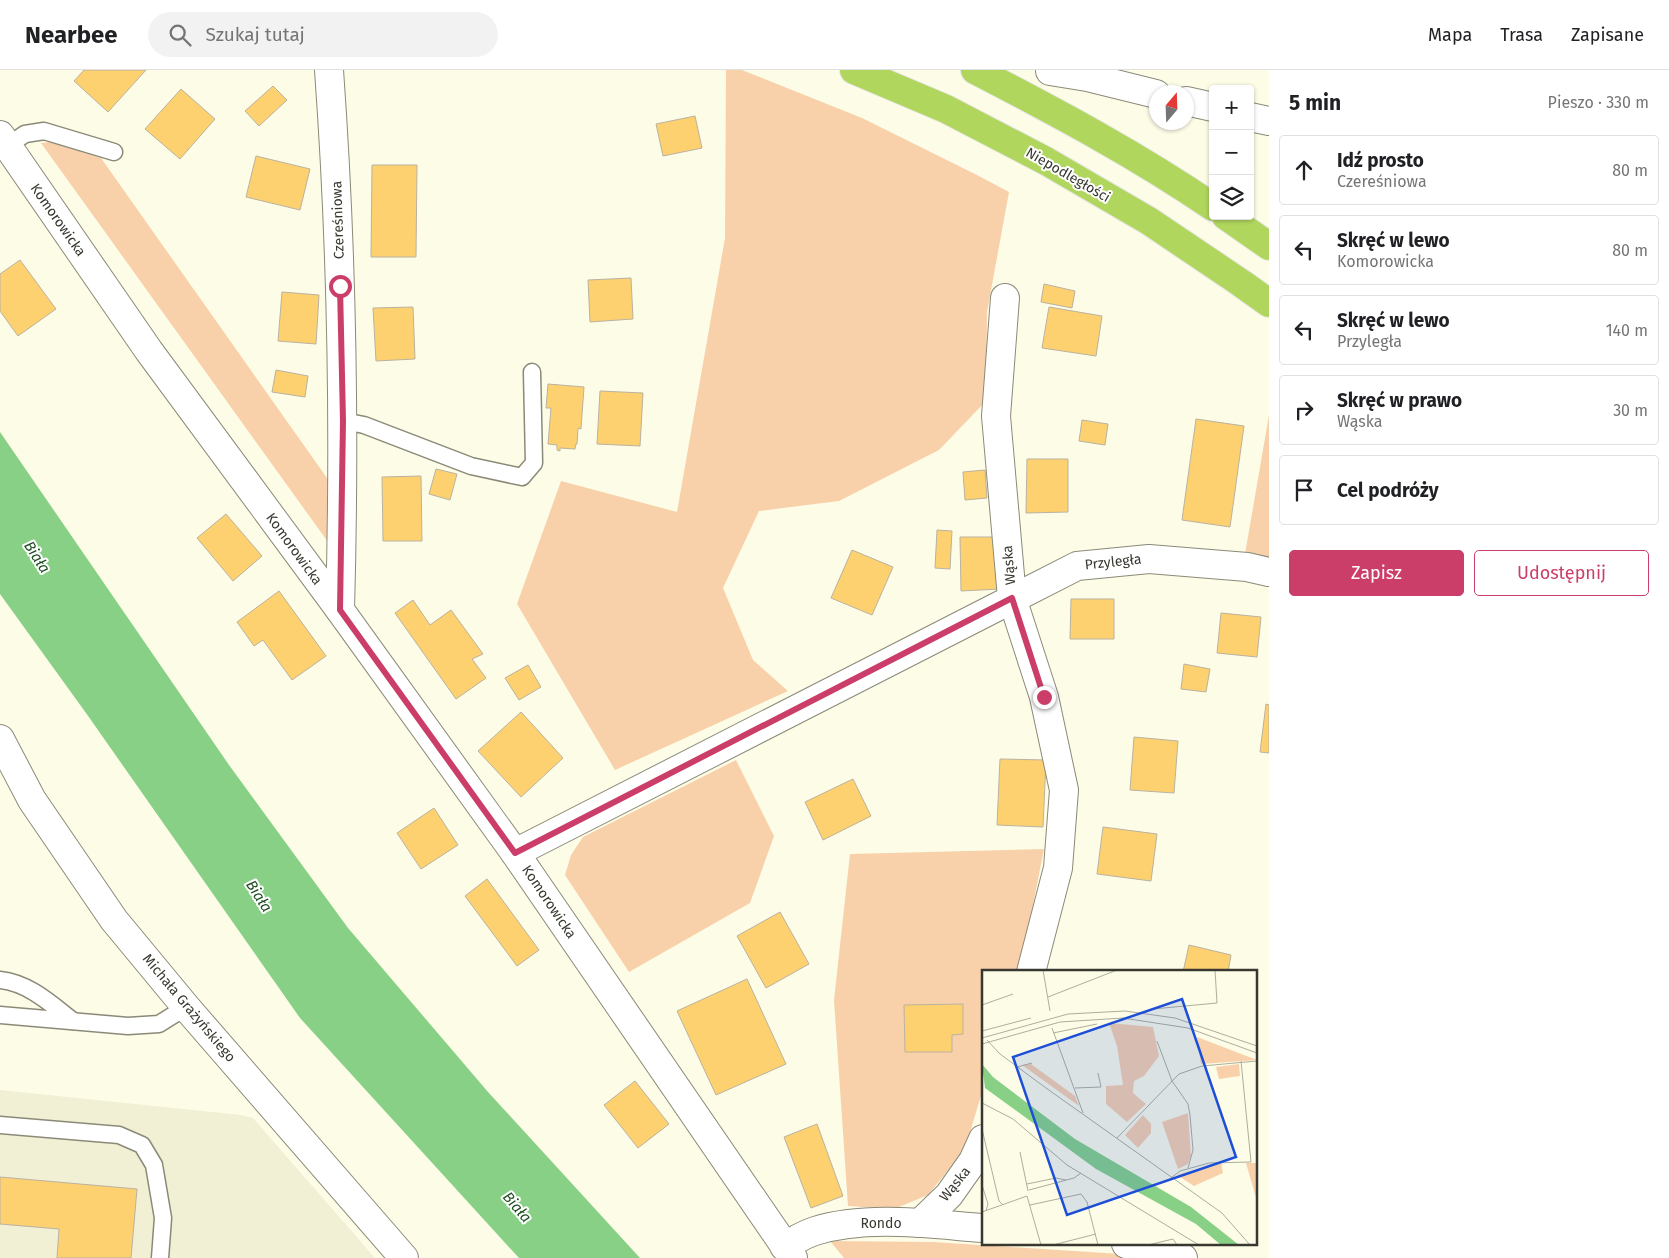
<!DOCTYPE html>
<html lang="pl">
<meta charset="utf-8">
<style>
:root{--surface:#fff;--page:#f2f2f2;--text:#202124;--muted:#757577;--line:#e0e0e0;--accent:#cc3e6a}
body{margin:0;font-family:"Fira Sans",sans-serif;background:var(--page);color:var(--text)}
.controls{position:absolute;right:15px;top:15px;display:grid;overflow:hidden;border-radius:5px;box-shadow:0 1px 4px #0004}
.controls button{width:45px;height:45px;display:grid;place-items:center;padding:0;border:0;border-bottom:1px solid var(--line);background:var(--surface);color:var(--text);font:25px sans-serif}
.compass{position:absolute;left:1149px;top:15px;width:45px;height:45px;border-radius:50%;background:var(--surface);box-shadow:0 1px 4px #0004;rotate:19deg}
.stop{position:absolute;width:15px;height:15px;margin:-11px;border:4px solid #cc3e6a;border-radius:50%;background:#fff}
.stop.end{background:#cc3e6a;border-color:#fff;box-shadow:0 1px 5px #0008}
.list{margin:0;padding:0;list-style:none}
h2{display:flex;justify-content:space-between;align-items:center;height:65px;margin:0;padding:0 20px;font-size:21px}
h2 small{font-size:16px;font-weight:400;color:var(--muted)}
.list li{display:grid;grid-template-columns:32px 1fr auto;gap:15px;align-items:center;box-sizing:border-box;height:70px;margin:0 10px 10px;padding:0 10px;border:1px solid var(--line);border-radius:5px}
.list b{display:block;font-size:19px;white-space:nowrap}
.list p{margin:0;font-size:16px;white-space:nowrap;color:var(--muted)}
.list em{font-size:16px;font-style:normal;color:var(--muted)}
.actions{display:flex;gap:10px;padding:15px 20px}
.actions a{flex:1;padding:11px 0;border:1px solid var(--accent);border-radius:5px;text-align:center;font-size:18px;color:var(--accent)}
.actions .main{background:var(--accent);color:#fff}
.icon{flex:none;width:28px;height:28px;fill:none;stroke:currentColor;stroke-width:2;stroke-linecap:round;stroke-linejoin:round}
.map{position:relative;flex:none;width:1269px;height:1188px;overflow:hidden}
header{display:flex;align-items:center;gap:30px;box-sizing:border-box;height:70px;padding:0 25px;background:var(--surface);border-bottom:1px solid var(--line)}
header strong{font-size:24px}
nav{display:flex;gap:28px;margin-inline-start:auto;font-size:18px}
.search{width:350px;height:45px;background:var(--page);display:flex;align-items:center;gap:12px;box-sizing:border-box;padding:0 18px;border-radius:28px;color:var(--muted);font-size:19px}
main{display:flex}
aside{flex:1;background:var(--surface)}
.map>svg:first-child{display:block}
.built{fill:#f1efd4}
.green{fill:#f8d1ab}
.water{fill:#87d086}
.building{fill:#fed170;stroke:#bab2a0}
.lines{fill:none;stroke-linecap:round;stroke-linejoin:round}
.lane-casing{stroke:#8b8a78;stroke-width:19}
.street-casing{stroke:#8b8a78;stroke-width:30}
.secondary-casing{stroke:#8b8a78;stroke-width:30}
.highway-casing{stroke:#e7e7e6;stroke-width:30}
.lane{stroke:#fff;stroke-width:16}
.street{stroke:#fff;stroke-width:28}
.secondary{stroke:#fff;stroke-width:28}
.highway{stroke:#b0d65e;stroke-width:28}
.route{stroke:#cc3e6a;stroke-width:6}
.labels{text-anchor:middle;dominant-baseline:central;stroke-width:4;stroke-linejoin:round;paint-order:stroke}
.street-label{font-size:14px;fill:#383830;stroke:#fff}
.water-label{font-size:15px;font-style:italic;fill:#1c4e1e;stroke:#fff}
.inset-road{fill:none;stroke:#aeae9e;stroke-width:1}
.view{fill:#1d4ed8;fill-opacity:0.15;stroke:#1d4ed8;stroke-width:2.5}
.inset-edge{fill:none;stroke:#383830;stroke-width:2.5}
</style>
<header>
<strong>Nearbee</strong>
<div class="search"><svg class="icon" aria-label="search" viewBox="0 0 24 24"><circle cx="10" cy="10" r="6"/><path d="M15 15l6 6"/></svg>Szukaj tutaj</div>
<nav><a>Mapa</a><a>Trasa</a><a>Zapisane</a></nav>
</header>
<main>
<div class="map">
<svg width="1269" height="1188" viewBox="0 0 1269 1188">
<rect width="100%" height="100%" fill="#fdfce7"/>
<path class="built" d="M0 1020 241 1045 253 1048 375 1188H0Z"/>
<g class="green">
<path d="M726 0H742L862 48 977 105 1009 122 987 242 986 331 939 380 839 431 759 441 723 518 753 590 788 621 615 700 517 534 561 411 677 442 725 168Z"/>
<path d="M51 72 101 88 327 408 332 405 333 479 41 73Z"/>
<path d="M1269 345V489L1245 484Z"/>
<path d="M736 690 774 766 750 833 629 902 565 805 571 785 583 767Z"/>
<path d="M1044 779 1028 860 1017 902H983V1019L965 1079 928 1125 894 1139 848 1136 834 930 850 784Z"/>
<path d="M830 1171 933 1172 1152 1186V1188H844Z"/>
</g>
<path class="water" d="M0 362 229 695 348 858 488 1022 640 1188H519L300 948 86 643 0 524Z"/>
<g class="building">
<path d="M84 0H146L108 42 74 11Z"/>
<path d="M273 16 287 30 259 56 245 41Z"/>
<path d="M181 19 215 49 180 89 145 59Z"/>
<path d="M695 46 702 78 663 86 656 54Z"/>
<path d="M256 86 310 99 300 140 246 127Z"/>
<path d="M372 95H417L416 187H371Z"/>
<path d="M20 190 56 239 18 266 0 241V204Z"/>
<path d="M631 208 633 249 590 252 588 210Z"/>
<path d="M1044 214 1075 221 1072 238 1041 232Z"/>
<path d="M282 222 319 225 316 274 278 271Z"/>
<path d="M413 237 415 289 376 291 373 238Z"/>
<path d="M1049 237 1102 246 1096 286 1042 278Z"/>
<path d="M276 300 308 306 305 327 272 322Z"/>
<path d="M548 314 584 317 581 359 578 358 577 374H576L575 379 560 378V381L557 380V375L548 374 551 338H546Z"/>
<path d="M600 321 643 323 640 376 597 374Z"/>
<path d="M1196 349 1244 356 1230 457 1182 450Z"/>
<path d="M1082 350 1108 354 1105 375 1079 371Z"/>
<path d="M1027 389H1068V442L1026 443Z"/>
<path d="M436 399 457 404 450 430 429 424Z"/>
<path d="M985 400 987 428 965 430 963 402Z"/>
<path d="M421 406 422 471H383L382 407Z"/>
<path d="M226 444 262 486 233 511 197 468Z"/>
<path d="M937 460 952 461 950 499 935 498Z"/>
<path d="M960 467H999L1000 519 961 521Z"/>
<path d="M852 480 893 497 872 545 831 528Z"/>
<path d="M279 521 326 586 292 610 263 570 254 576 237 552Z"/>
<path d="M1071 529H1114V569H1070Z"/>
<path d="M413 530 430 555 451 540 483 584 472 589 486 608 456 629 395 543Z"/>
<path d="M1221 543 1261 547 1257 587 1217 583Z"/>
<path d="M1184 594 1210 599 1206 622 1181 619Z"/>
<path d="M528 595 541 617 519 630 505 608Z"/>
<path d="M1266 634 1269 635V683L1260 682Z"/>
<path d="M521 642 563 688 521 727 478 681Z"/>
<path d="M1134 667 1178 671 1174 723 1130 720Z"/>
<path d="M1000 689 1046 690 1043 757 997 755Z"/>
<path d="M853 709 871 746 823 770 805 732Z"/>
<path d="M434 738 458 775 421 799 397 763Z"/>
<path d="M1103 757 1157 764 1151 811 1097 804Z"/>
<path d="M487 809 539 880 517 896 465 826Z"/>
<path d="M780 842 809 894 766 918 737 866Z"/>
<path d="M1189 875 1231 885 1228 902H1183Z"/>
<path d="M747 909 786 994 716 1025 677 941Z"/>
<path d="M963 934V964L952 965V982H905L904 935Z"/>
<path d="M635 1011 669 1054 638 1078 604 1035Z"/>
<path d="M817 1054 843 1126 811 1138 784 1067Z"/>
<path d="M0 1107 137 1119 131 1188H57L59 1159 0 1154Z"/>
</g>
<g class="lines">
<defs>
<g id="lane">
<path d="M7 76 25 64 44 61 114 82"/>
<path d="M343 351 364 355 471 396 522 407 534 393 532 302"/>
<path d="M0 910C29 913 51 934 73 951"/>
<path d="M0 945 128 956 159 954 186 937"/>
<path d="M0 1055 119 1065 142 1075 154 1095 163 1148 160 1188"/>
</g>
<g id="street">
<path d="M329 0C342 180 345 360 340 540"/>
<path d="M1050 1 1087 7 1156 24"/>
<path d="M1186 31 1213 37"/>
<path d="M1250 47 1269 51"/>
<path d="M1005 228 996 346 1012 528 1044 627 1064 720 1058 798 1031 902"/>
<path d="M0 669 32 730 114 850 186 937 404 1188"/>
<path d="M515 783 1077 496 1149 489 1247 497 1269 502"/>
<path d="M920 1153 949 1125 973 1091 983 1069"/>
<path d="M1126 1174 1173 1184 1183 1188"/>
<path d="M784 1176C794 1171 805 1164 815 1161 867 1145 929 1154 983 1158"/>
</g>
<path id="secondary" d="M0 65 149 281 340 540 515 783 793 1188"/>
<g id="highway">
<path d="M854 0 946 39 1046 91 1149 151 1241 213 1269 233"/>
<path d="M975 0C1056 42 1137 85 1213 137"/>
<path d="M1226 146 1269 176"/>
</g>
</defs>
<use href="#lane" class="lane-casing"/>
<use href="#street" class="street-casing"/>
<use href="#secondary" class="secondary-casing"/>
<use href="#highway" class="highway-casing"/>
<use href="#lane" class="lane"/>
<use href="#street" class="street"/>
<use href="#secondary" class="secondary"/>
<use href="#highway" class="highway"/>
</g>
<g class="lines">
<path class="route" d="M340 216 343 351 340 540 515 783 1012 528 1044 627"/>
</g>
<g class="labels">
<g class="street-label">
<text transform="translate(1068 105) rotate(30)">Niepodległości</text>
<text transform="translate(58 150) rotate(55)">Komorowicka</text>
<text transform="translate(338 150) rotate(-92)">Czereśniowa</text>
<text transform="translate(294 479) rotate(54)">Komorowicka</text>
<text transform="translate(1113 492) rotate(-6)">Przyległa</text>
<text transform="translate(1009 495) rotate(-95)">Wąska</text>
<text transform="translate(549 832) rotate(56)">Komorowicka</text>
<text transform="translate(189 938) rotate(50)">Michała Grażyńskiego</text>
<text transform="translate(955 1114) rotate(-51)">Wąska</text>
<text x="881" y="1153">Rondo</text>
</g>
<g class="water-label">
<text transform="translate(37 487) rotate(57)">Biała</text>
<text transform="translate(259 826) rotate(57)">Biała</text>
<text transform="translate(517 1137) rotate(49)">Biała</text>
</g>
</g>
<g transform="translate(982 900)">
<rect width="275" height="275" fill="#fdfce7"/>
<path d="M127 53 171 57 177 86 162 106 152 111 151 123 164 134 145 152 124 134V116L141 115 135 76ZM215 67 275 90 219 94ZM49 94 93 126 97 136 40 95ZM257 94 258 106 237 109 234 97ZM206 143 209 186 206 194 196 199 180 152ZM161 145 169 154V163L156 178 143 165ZM239 192 241 203 212 216 195 205ZM264 193H275V228H274Z" fill="#f8d1ab"/>
<path d="M0 94 11 107 93 169 209 237 257 275H239L214 254 114 199 3 118Z" fill="#87d086"/>
<path class="inset-road" d="M61 0 68 41M66 27 135 0M0 35 31 24M171 39 235 33 233 0M70 58 101 143M0 61 49 48M71 63 115 54M0 68 86 44 143 41 193 48 275 76M5 70 18 84 64 118 240 243 268 275M175 71 190 111 206 134 208 145 211 180 206 198M0 74 78 52 141 48 206 58 275 83M35 97 50 93M93 118 119 117 116 103M0 133 31 149 85 195 217 275M0 159 17 231 21 235M135 168 197 104 220 96 275 91M38 182 46 221M189 208 198 201 227 193 269 192 259 91M45 214 74 208 84 210M0 215 6 234 4 241M47 220 92 208 99 203M48 235 99 224 105 232 116 275M0 242 45 226 59 275M71 275 114 264M166 275 191 269 195 275"/>
<path class="view" d="M200 29 254 187 85 245 31 87Z"/>
<rect width="275" height="275" class="inset-edge"/>
</g>
</svg>
<div class="controls">
<button>+</button>
<button>−</button>
<button><svg class="icon" aria-label="layers" viewBox="0 0 24 24"><path d="M12 4l9 5-9 5-9-5zM3 14l9 5 9-5"/></svg></button>
</div>
<svg class="compass" viewBox="-18 -18 36 36"><path d="M0-13l5 13h-10z" fill="#e53935"/><path d="M0 13l5-13h-10z" fill="#757577"/></svg>
<div class="stop" style="left:340px;top:216px"></div>
<div class="stop end" style="left:1044px;top:627px"></div>
</div>
<aside>
<h2>5 min<small>Pieszo · 330 m</small></h2>
<ul class="list">
<li><svg class="icon" aria-label="ahead" viewBox="0 0 24 24"><path d="M12 20V5M6 11l6-6 6 6"/></svg><div><b>Idź prosto</b><p>Czereśniowa</p></div><em>80 m</em></li>
<li><svg class="icon" aria-label="left" viewBox="0 0 24 24"><path d="M17 20v-9H6M10 6l-5 5 5 5"/></svg><div><b>Skręć w lewo</b><p>Komorowicka</p></div><em>80 m</em></li>
<li><svg class="icon" aria-label="left" viewBox="0 0 24 24"><path d="M17 20v-9H6M10 6l-5 5 5 5"/></svg><div><b>Skręć w lewo</b><p>Przyległa</p></div><em>140 m</em></li>
<li><svg class="icon" aria-label="right" viewBox="0 0 24 24"><path d="M7 20v-9h11M14 6l5 5-5 5"/></svg><div><b>Skręć w prawo</b><p>Wąska</p></div><em>30 m</em></li>
<li><svg class="icon" aria-label="arrive" viewBox="0 0 24 24"><path d="M6 21V4h12l-3 4 3 4H6"/></svg><div><b>Cel podróży</b></div></li>
</ul>
<div class="actions"><a class="main">Zapisz</a><a>Udostępnij</a></div>
</aside>
</main>
